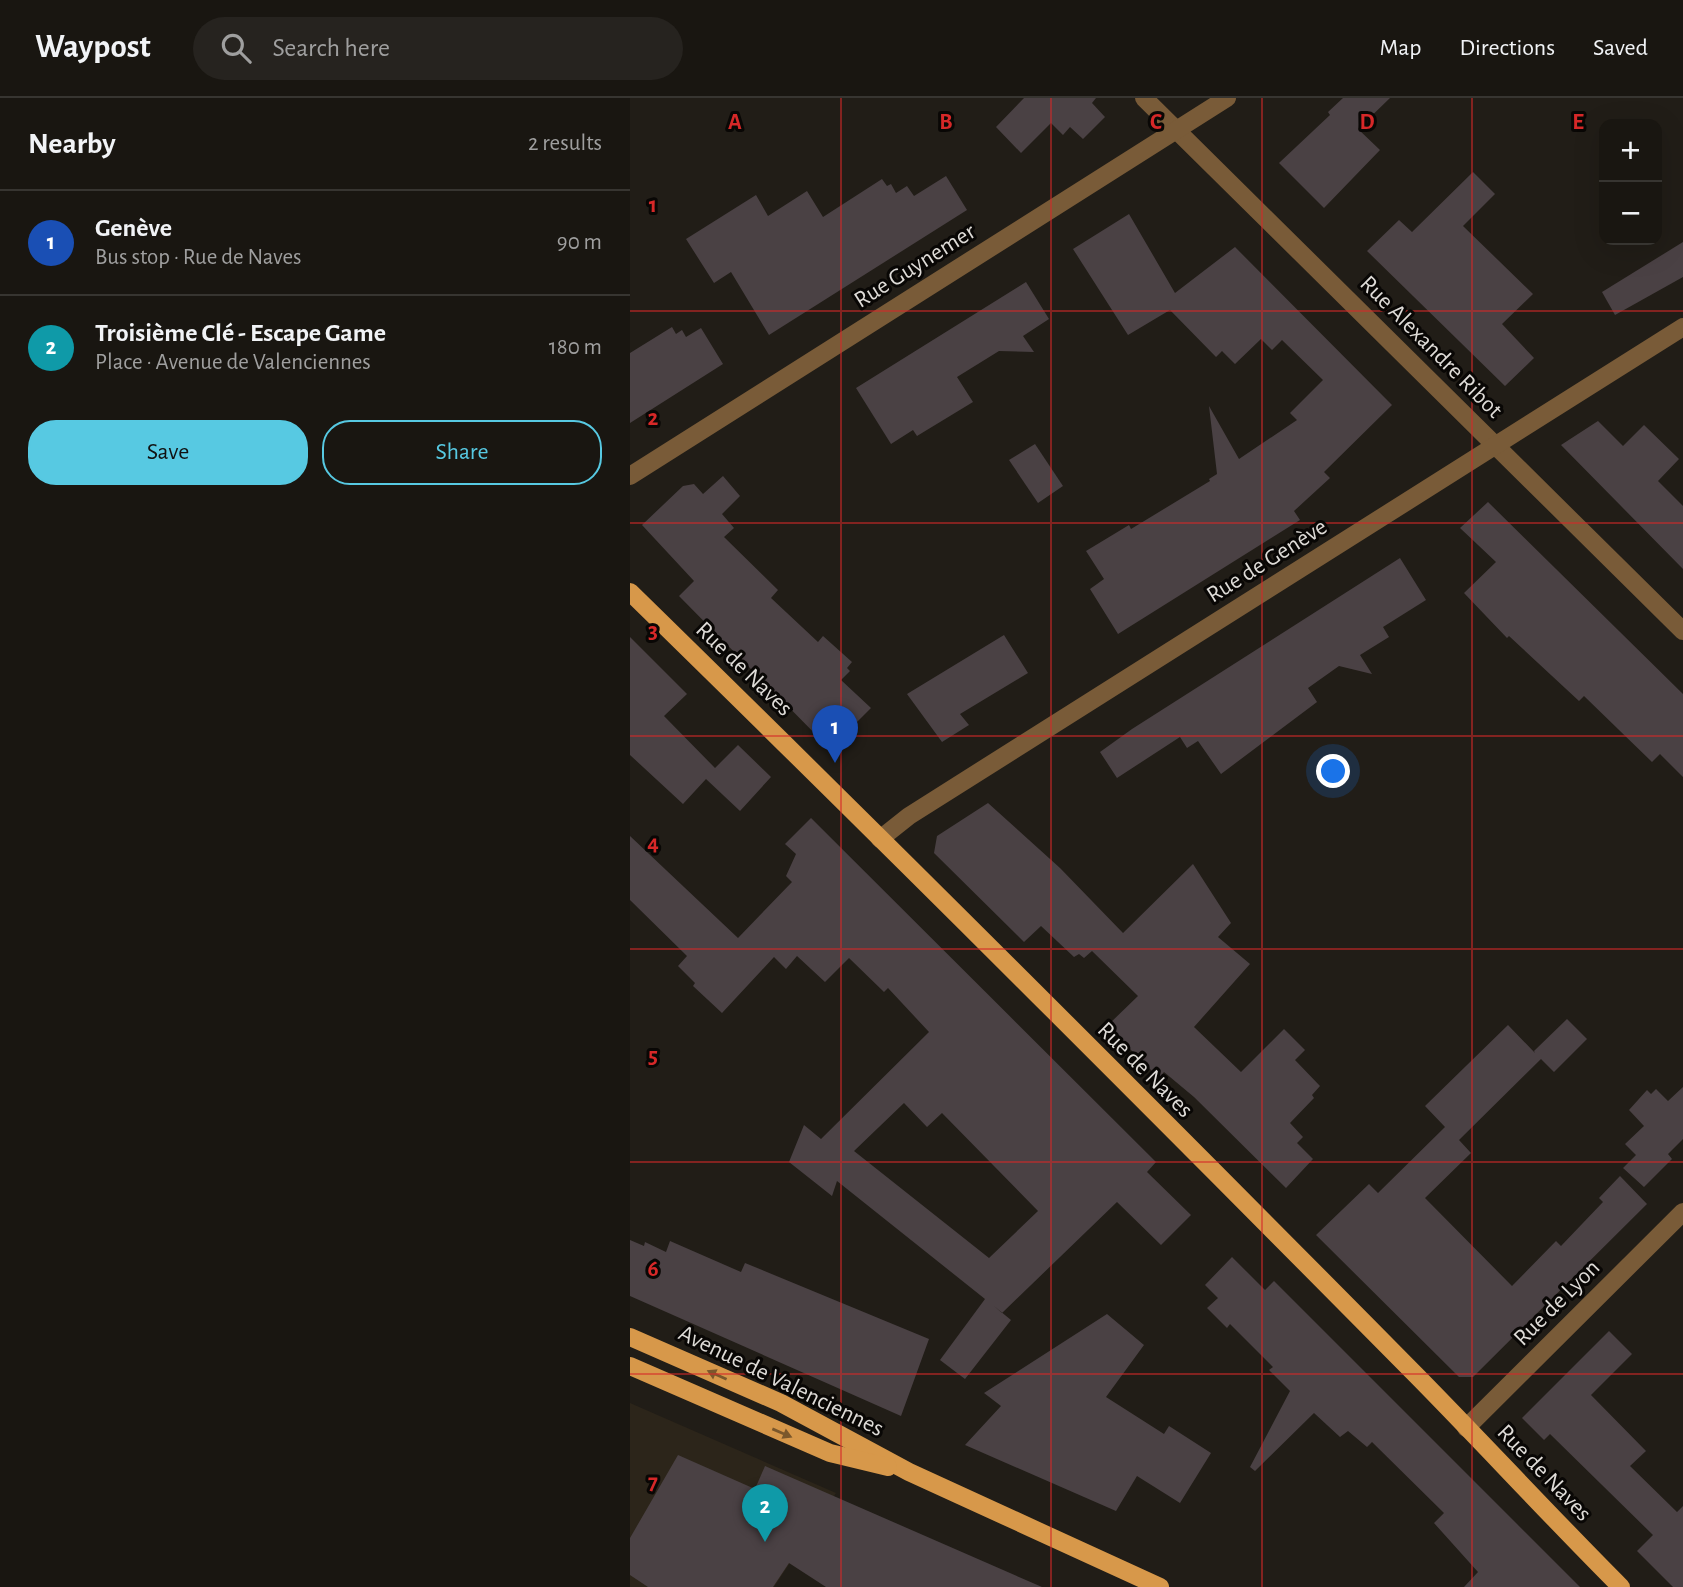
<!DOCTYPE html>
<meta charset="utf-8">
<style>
:root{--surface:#191611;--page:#26231f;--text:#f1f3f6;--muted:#9f9f9f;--line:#373531;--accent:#57c9e2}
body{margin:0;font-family:"Alegreya Sans",sans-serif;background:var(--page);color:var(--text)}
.controls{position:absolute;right:21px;top:21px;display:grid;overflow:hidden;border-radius:14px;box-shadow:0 7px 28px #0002}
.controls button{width:63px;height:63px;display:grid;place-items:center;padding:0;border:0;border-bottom:2px solid var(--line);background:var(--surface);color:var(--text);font:35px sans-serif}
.you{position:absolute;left:704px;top:674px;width:24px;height:24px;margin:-18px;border:5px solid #fff;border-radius:50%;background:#1a73e8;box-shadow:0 0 0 10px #1a73e833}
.badge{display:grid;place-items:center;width:46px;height:46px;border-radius:50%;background:var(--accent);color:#fff;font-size:23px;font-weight:700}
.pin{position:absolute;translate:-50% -58px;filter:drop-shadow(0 2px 4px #0008)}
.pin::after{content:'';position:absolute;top:37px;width:24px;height:21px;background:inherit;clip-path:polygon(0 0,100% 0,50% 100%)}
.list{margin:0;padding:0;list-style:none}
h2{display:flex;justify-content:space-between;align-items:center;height:91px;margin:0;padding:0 28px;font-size:30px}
h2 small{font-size:23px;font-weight:400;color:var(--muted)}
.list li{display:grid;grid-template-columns:46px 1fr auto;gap:21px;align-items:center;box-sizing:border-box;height:105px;padding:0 28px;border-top:2px solid var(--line)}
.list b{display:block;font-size:26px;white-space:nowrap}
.list p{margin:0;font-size:23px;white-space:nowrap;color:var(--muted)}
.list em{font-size:23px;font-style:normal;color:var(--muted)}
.actions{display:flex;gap:14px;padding:21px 28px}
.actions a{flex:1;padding:16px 0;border:2px solid var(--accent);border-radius:28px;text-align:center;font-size:24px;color:var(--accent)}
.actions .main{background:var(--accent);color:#111}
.icon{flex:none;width:38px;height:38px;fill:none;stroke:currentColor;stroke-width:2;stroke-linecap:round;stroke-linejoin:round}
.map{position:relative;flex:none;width:1053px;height:1489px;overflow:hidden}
header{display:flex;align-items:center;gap:42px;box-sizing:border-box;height:98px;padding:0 35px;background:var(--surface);border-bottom:2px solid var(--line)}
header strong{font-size:33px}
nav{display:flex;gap:38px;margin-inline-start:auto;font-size:24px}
.search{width:490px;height:63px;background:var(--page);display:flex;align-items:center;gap:18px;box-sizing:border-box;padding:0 24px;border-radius:38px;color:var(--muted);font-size:26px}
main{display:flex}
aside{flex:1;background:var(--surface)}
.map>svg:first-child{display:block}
.built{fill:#2c251a}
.building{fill:#4a4144;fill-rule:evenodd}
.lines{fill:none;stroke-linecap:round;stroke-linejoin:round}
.minor{stroke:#795b38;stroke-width:18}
.major{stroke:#d7984a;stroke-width:18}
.oneway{fill:#7a572b}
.grid{fill:none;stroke:#d62828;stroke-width:2;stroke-opacity:0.55}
.labels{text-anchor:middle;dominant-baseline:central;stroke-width:6;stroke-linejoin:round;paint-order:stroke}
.street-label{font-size:24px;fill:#dedbd7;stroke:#090705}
.grid-label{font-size:23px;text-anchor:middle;font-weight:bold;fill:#d62828;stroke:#090705;stroke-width:6;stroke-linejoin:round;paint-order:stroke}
</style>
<header>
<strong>Waypost</strong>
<div class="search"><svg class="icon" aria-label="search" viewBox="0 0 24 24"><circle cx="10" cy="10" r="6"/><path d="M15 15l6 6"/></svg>Search here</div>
<nav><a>Map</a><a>Directions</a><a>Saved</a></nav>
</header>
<main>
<aside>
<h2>Nearby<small>2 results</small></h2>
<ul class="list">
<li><span class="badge" style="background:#1a4fb4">1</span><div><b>Genève</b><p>Bus stop · Rue de Naves</p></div><em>90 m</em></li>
<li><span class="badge" style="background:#0f9aa8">2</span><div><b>Troisième Clé - Escape Game</b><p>Place · Avenue de Valenciennes</p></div><em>180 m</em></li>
</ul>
<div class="actions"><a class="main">Save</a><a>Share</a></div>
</aside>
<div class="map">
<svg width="1053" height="1489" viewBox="0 0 1053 1489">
<rect width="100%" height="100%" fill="#211d17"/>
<path class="built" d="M0 1305 206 1395 144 1489H0Z"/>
<g class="building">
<path d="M394 0H466L462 5 475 19 453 41 440 29 433 37 421 25 391 55 366 29Z"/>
<path d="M713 0H760L728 31 750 52 694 110 649 65 700 17 698 14Z"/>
<path d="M843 74 865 96 833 128 903 196 872 226 904 260 875 288 737 153 769 122 782 134Z"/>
<path d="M316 78 337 112 139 237 101 174 84 185 56 141 126 97 138 118 177 93 193 119 252 81 257 88 261 86 266 95 277 88 284 98Z"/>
<path d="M499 116 545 195 605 149 762 307 694 374 700 380 664 413 670 422 488 536 460 491 474 481 456 453 499 427 501 431 580 383 579 381 587 376 579 308 609 361 667 322 660 315 693 282 652 242 642 252 631 241 605 266 592 253 586 259 540 212 498 237 443 151Z"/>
<path d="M1053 144V179L985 217 972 194Z"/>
<path d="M396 184 419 221 393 238 404 254 369 253 327 279 343 304 287 338 283 332 261 346 226 290Z"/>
<path d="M42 229 46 236 52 232 56 239 71 230 93 266 0 325V255Z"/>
<path d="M968 323 993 348 1014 327 1049 361 1028 383 1053 408V471L931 347Z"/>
<path d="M405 346 433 388 408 405 379 362Z"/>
<path d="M93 378 110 398 92 416 104 430 94 439 148 492 141 500 188 544 193 538 222 564 217 570 220 573 211 582 241 610 200 651 49 498 64 483 12 427 53 388 64 386 73 396Z"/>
<path d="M858 404 1053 596V679L1030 656 1022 664 954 598 949 603 879 538 877 540 834 495 866 464 830 430Z"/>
<path d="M770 460 796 502 753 529 759 539 730 557 742 576 709 568 678 590 687 604 591 676 568 643 557 650 550 639 487 680 470 654 502 631Z"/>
<path d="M374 537 398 575 330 616 339 627 312 644 277 596Z"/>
<path d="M0 539 57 596 34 618 85 670 108 647 141 679 110 713 76 681 53 706 0 657Z"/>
<path d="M358 705 430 770 493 835 563 766 601 825 588 839 620 866 564 929 611 974 654 931 675 952 665 962 690 988 682 997 684 1000 660 1025 673 1039 667 1045 683 1061 656 1090 564 999 534 974 529 980 477 928 508 898 462 853 454 860 449 856 444 859 411 828 394 844 304 755 307 738Z"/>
<path d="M181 720 526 1064 517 1074 561 1117 531 1147 487 1104 372 1215 364 1208 381 1222 335 1281 310 1262 355 1201 207 1083 202 1098 159 1064 174 1027 191 1041 299 934 258 890 254 894 219 860 195 884 167 858 156 871 144 859 92 915 63 888 65 885 48 868 57 858 0 802V738L108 840 162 784 156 778 166 756 155 746ZM274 1005 297 1029 312 1015 408 1113 359 1160 224 1053Z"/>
<path d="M937 921 957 941 924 974 911 961 829 1042 841 1055 795 1100 882 1188 926 1143 931 1148 973 1104 969 1100 990 1078 1017 1106 843 1279H829L686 1137 739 1086 748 1095 815 1029 795 1008 878 927 905 955 904 953Z"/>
<path d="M1053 989V1041L1038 1056 1042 1061 1014 1089 993 1070 1006 1057 995 1046 1014 1028 999 1012 1017 992 1021 996 1026 991 1038 1003Z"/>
<path d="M0 1142 14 1148 15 1144 36 1154 40 1143 111 1174 115 1165 299 1241 271 1318 0 1198Z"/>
<path d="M602 1159 635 1192 644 1183 950 1489H834L848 1474 804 1425 814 1415 742 1344 737 1349 718 1333 710 1339 684 1315 625 1373 620 1369 660 1293 639 1272 643 1269 600 1226 597 1230 577 1210 588 1200 575 1187Z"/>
<path d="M477 1216 514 1247 476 1299 534 1336 539 1328 581 1355 550 1405 507 1378 486 1413 335 1347 371 1308 354 1295Z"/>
<path d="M979 1233 1002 1256 961 1297 1016 1353 1000 1368 1047 1414 1053 1408V1489H1043L1007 1453 1023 1437 920 1336 914 1342 892 1320Z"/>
<path d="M48 1357 125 1391 135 1368 412 1489H196L159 1465 143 1489H18L0 1477V1440Z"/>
</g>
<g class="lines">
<g class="minor">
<path d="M514 0 1053 533"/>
<path d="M0 378 597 0"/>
<path d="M250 741 279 718 1053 229"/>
<path d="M836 1330 1053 1114"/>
</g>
<g class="major">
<path d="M0 494C264 752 525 1013 785 1276 854 1346 921 1419 991 1489"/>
<path d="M0 1239 151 1305 279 1374 530 1489"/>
<path d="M0 1268 200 1355 258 1369"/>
</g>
</g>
<defs><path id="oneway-solid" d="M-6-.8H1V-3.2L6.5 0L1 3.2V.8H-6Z" transform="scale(1.75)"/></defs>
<g class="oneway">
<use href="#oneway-solid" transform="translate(87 1277) rotate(-156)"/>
<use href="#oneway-solid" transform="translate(152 1335) rotate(23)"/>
</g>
<path class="grid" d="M211 0V1489M421 0V1489M632 0V1489M842 0V1489M0 213H1053M0 425H1053M0 638H1053M0 851H1053M0 1064H1053M0 1276H1053"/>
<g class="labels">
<g class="street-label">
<text transform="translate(285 168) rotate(-32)">Rue Guynemer</text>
<text transform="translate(801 249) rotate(45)">Rue Alexandre Ribot</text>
<text transform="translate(637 463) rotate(-32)">Rue de Genève</text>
<text transform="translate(114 571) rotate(44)">Rue de Naves</text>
<text transform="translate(515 972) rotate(45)">Rue de Naves</text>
<text transform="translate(927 1205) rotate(-45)">Rue de Lyon</text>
<text transform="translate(151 1283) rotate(26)">Avenue de Valenciennes</text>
<text transform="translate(914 1375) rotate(46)">Rue de Naves</text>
</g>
</g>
<g class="grid-label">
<text x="105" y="31">A</text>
<text x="316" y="31">B</text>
<text x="526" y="31">C</text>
<text x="737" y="31">D</text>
<text x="948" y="31">E</text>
<text x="23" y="114">1</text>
<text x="23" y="327">2</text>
<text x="23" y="540">3</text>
<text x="23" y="752">4</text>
<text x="23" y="965">5</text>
<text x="23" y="1178">6</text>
<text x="23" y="1391">7</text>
</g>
</svg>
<div class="controls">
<button>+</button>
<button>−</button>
</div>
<div class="you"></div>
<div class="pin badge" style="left:205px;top:665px;background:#1a4fb4">1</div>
<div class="pin badge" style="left:135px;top:1444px;background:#0f9aa8">2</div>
</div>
</main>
